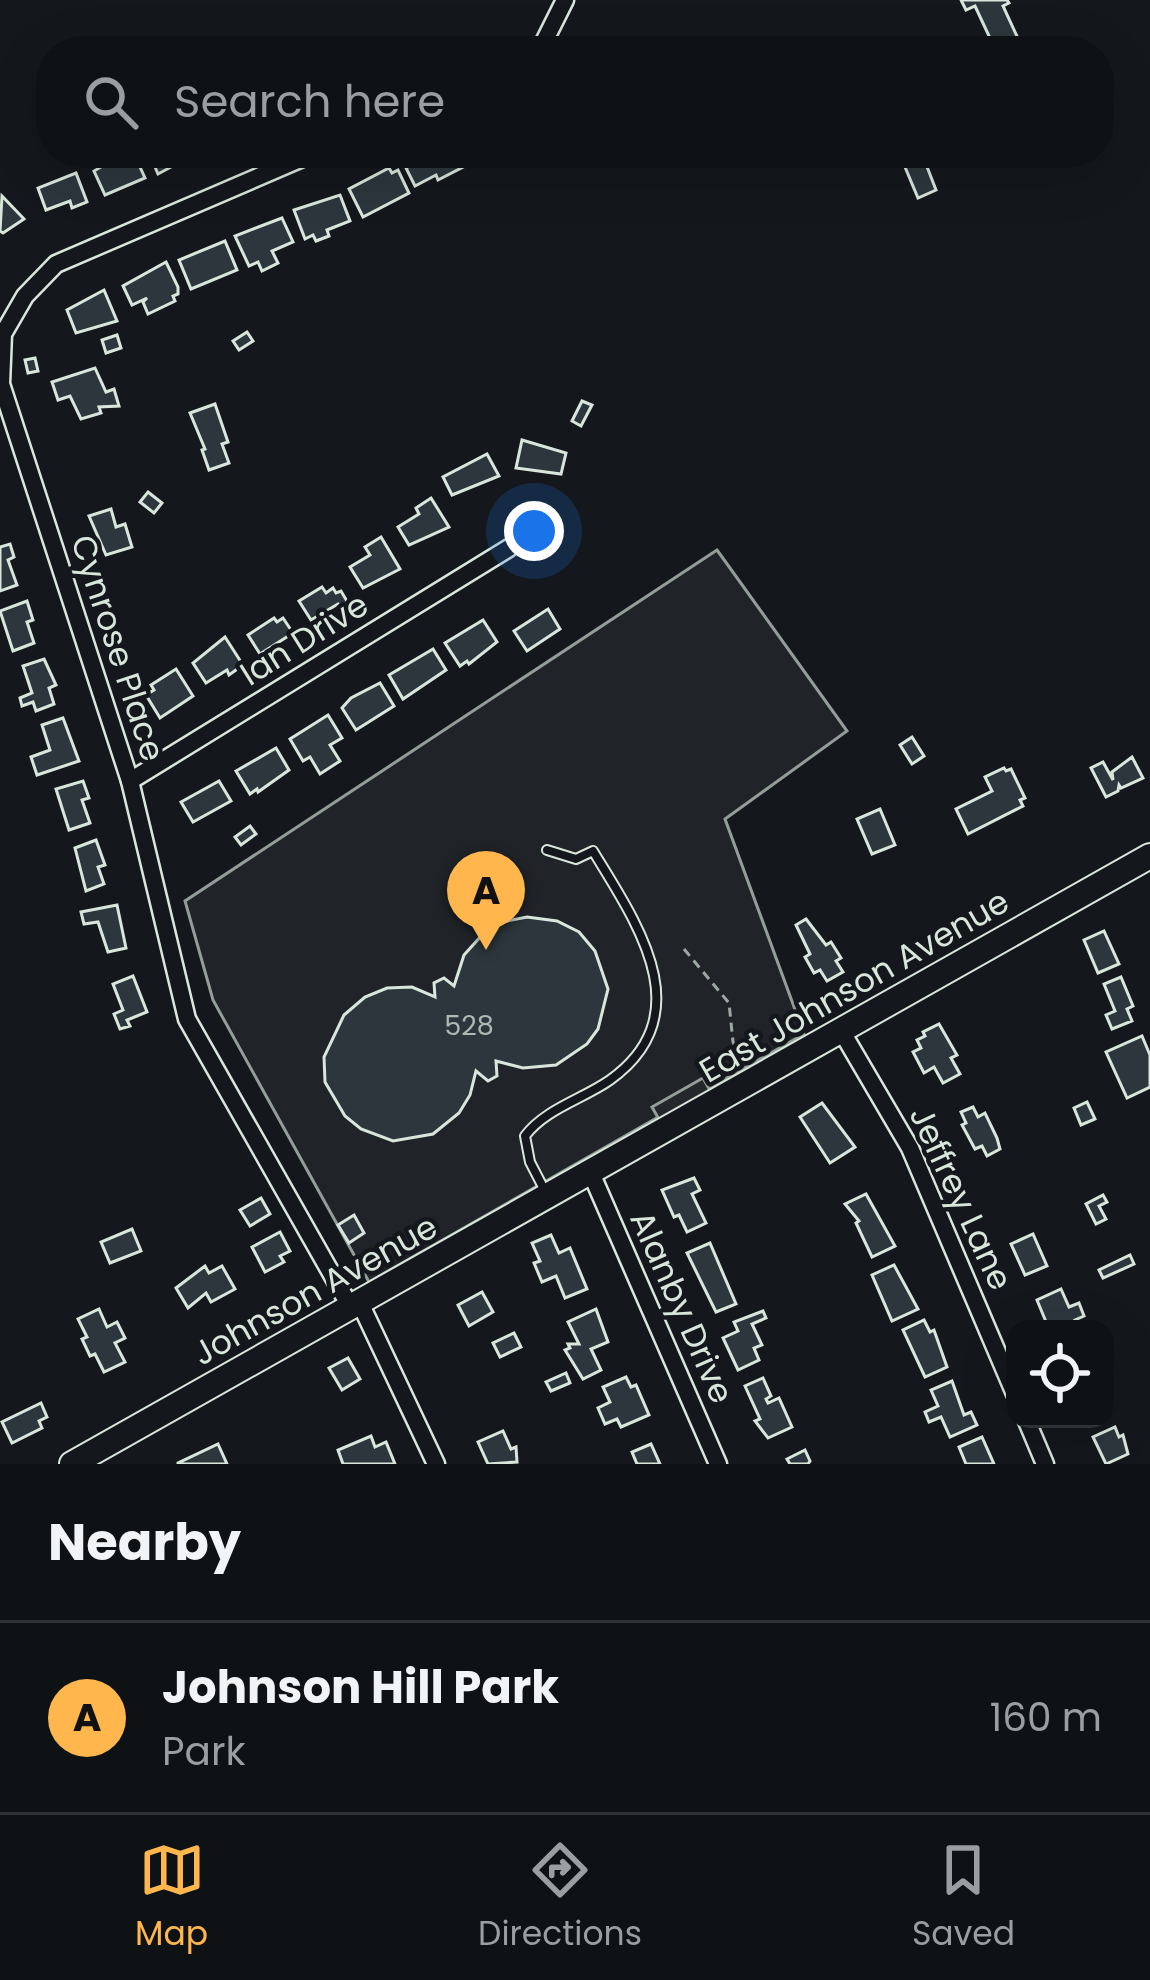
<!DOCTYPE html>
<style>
:root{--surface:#0f1215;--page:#1d2022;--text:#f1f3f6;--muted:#9b9ea0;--line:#2f3234;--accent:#ffb74d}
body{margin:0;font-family:Poppins,sans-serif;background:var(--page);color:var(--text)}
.controls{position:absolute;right:36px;bottom:36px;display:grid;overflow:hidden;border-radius:24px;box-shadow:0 12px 48px #0002}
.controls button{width:108px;height:108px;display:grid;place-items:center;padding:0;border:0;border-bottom:3px solid var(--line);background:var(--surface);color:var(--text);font:60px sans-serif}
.you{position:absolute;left:534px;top:531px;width:42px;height:42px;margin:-30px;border:9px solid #fff;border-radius:50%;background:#1a73e8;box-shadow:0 0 0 18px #1a73e833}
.badge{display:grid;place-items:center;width:78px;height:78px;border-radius:50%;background:var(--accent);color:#111;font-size:39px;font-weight:700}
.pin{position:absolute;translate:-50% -99px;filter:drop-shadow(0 3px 6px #0008)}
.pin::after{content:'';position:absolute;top:63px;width:42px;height:36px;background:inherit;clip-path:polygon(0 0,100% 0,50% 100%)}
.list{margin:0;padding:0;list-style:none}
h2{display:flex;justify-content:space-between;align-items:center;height:156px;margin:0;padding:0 48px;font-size:51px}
h2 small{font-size:39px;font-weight:400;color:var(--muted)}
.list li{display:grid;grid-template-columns:78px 1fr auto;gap:36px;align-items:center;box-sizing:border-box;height:192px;padding:0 48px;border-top:3px solid var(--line)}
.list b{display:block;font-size:45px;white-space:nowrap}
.list p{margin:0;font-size:39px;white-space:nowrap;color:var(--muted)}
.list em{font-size:39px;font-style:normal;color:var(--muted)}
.icon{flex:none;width:66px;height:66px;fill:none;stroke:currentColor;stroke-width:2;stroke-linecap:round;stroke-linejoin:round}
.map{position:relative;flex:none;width:1150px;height:1464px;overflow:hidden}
.search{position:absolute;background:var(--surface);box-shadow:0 12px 48px #0002;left:36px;right:36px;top:36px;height:132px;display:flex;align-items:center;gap:30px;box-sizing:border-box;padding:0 42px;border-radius:48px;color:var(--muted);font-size:45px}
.sheet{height:348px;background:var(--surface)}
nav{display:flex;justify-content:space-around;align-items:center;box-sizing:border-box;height:168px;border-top:3px solid var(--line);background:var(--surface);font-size:33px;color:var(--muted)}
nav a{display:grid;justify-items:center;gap:6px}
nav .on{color:var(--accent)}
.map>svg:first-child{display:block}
.green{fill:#202428;stroke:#939e99;stroke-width:3}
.parking{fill:#24282b;stroke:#939e99;stroke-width:3}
.building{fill:#2c363c;stroke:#d8e6dc;stroke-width:3}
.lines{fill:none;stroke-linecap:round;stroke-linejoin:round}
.lane-casing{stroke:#d8e6dc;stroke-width:12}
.street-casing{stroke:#d8e6dc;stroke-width:21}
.secondary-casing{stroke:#d8e6dc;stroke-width:28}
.path{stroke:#9da8a2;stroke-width:3;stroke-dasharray:9 6;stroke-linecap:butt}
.lane{stroke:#14181c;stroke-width:8}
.street{stroke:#14181c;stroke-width:16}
.secondary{stroke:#14181c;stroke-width:24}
.labels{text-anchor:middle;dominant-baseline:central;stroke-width:9;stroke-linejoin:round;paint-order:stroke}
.number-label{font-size:27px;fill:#adbab4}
.street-label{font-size:33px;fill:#d8e6dc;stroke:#14181c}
</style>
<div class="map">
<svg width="1150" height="1464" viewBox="0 0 1150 1464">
<rect width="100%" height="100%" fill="#14181c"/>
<path class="green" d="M717 550 847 731 725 819 804 1034 369 1282 213 1000 185 901Z"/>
<path class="parking" d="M703 1078 712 1094 661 1123 652 1107Z"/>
<g class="building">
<path d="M961 0H1007L1009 3 1003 6 1021 45 996 51 975 6 966 10Z"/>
<path d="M149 153H197L158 174Z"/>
<path d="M424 153H458L465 166 438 180 436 175 415 186 406 168 426 158Z"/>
<path d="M123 154 125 158 134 154 145 178 105 195 94 171Z"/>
<path d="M924 159 936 190 918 198 905 167Z"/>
<path d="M389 168 392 173 398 170 409 193 363 217 349 189Z"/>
<path d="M76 173 87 202 72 208 70 201 46 210 38 188Z"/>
<path d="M340 195 350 221 327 230 329 236 316 241 313 235 305 239 294 210Z"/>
<path d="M2 196 24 219 3 233 0 231Z"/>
<path d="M282 218 293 242 272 251 278 263 262 271 258 262 249 266 235 236Z"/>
<path d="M225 241 237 270 191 289 179 260Z"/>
<path d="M166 262 178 287V294L173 296 175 301 148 314 143 302 147 298 132 305 123 286Z"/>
<path d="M104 290 117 321 76 333 67 310Z"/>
<path d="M247 332 253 341 239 350 233 341Z"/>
<path d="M117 335 121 348 106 353 102 340Z"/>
<path d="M35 358 38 371 28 373 25 360Z"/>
<path d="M95 368 106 392 114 389 119 406 99 407 101 413 81 419 70 396 58 400 52 382Z"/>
<path d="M582 401 592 405 581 426 572 421Z"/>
<path d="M215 404 228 442 222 444 229 463 209 470 202 450 205 449 190 413Z"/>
<path d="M522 440 566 453 561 474 516 468Z"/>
<path d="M487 454 499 476 452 495 443 477Z"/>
<path d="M148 492 162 503 154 513 140 502Z"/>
<path d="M431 498 449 527 409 545 398 527 419 514 416 508Z"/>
<path d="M111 509 116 527 125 524 132 547 106 555 89 516Z"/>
<path d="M381 537 400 569 363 588 350 567 370 555 365 547Z"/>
<path d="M10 544 14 557 8 560 17 585 0 591V547Z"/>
<path d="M322 587 326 593 333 588 336 593 341 591 354 613 347 618 338 604 311 620 299 601Z"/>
<path d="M27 601 33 620 27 622 34 643 13 651 0 611Z"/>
<path d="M548 609 560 629 527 651 514 631Z"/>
<path d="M274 618 277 622 283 618 293 633 260 654 248 635Z"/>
<path d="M483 620 497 642 469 664 467 661 460 666 445 643Z"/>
<path d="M225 637 243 665 229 675 227 670 206 683 193 663Z"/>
<path d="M433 649 446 670 403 699 389 675Z"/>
<path d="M44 659 56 685 49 688 54 704 36 711 33 702 22 706 20 698 32 693 23 666Z"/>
<path d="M176 669 193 696 160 718 146 695 154 690 151 685Z"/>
<path d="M380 683 394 706 356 730 342 708 351 698Z"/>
<path d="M328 715 342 738 330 745 340 761 320 774 310 757 303 761 290 739Z"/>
<path d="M63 718 79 761 37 775 31 757 50 750 42 725Z"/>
<path d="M912 737 924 756 912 764 900 745Z"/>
<path d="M276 748 289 770 258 792 257 789 250 794 236 771Z"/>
<path d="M1132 757 1143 778 1121 788 1119 785 1118 791 1106 797 1091 768 1103 762 1113 780 1112 772Z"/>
<path d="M1004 768 1006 771 1011 769 1025 798 1020 800 1023 806 968 834 956 809 992 791 985 777Z"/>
<path d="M83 781 89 798 82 800 90 823 69 830 56 789Z"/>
<path d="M219 781 231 801 193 822 181 802Z"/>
<path d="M880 809 895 845 872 854 857 819Z"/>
<path d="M250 826 256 834 241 845 235 837Z"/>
<path d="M96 840 105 865 98 867 104 884 86 891 75 848Z"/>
<path d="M117 905 126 948 108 952 98 922 84 924 81 912Z"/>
<path d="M527 917 557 921 579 932 595 951 608 989 598 1029 587 1044 556 1065 523 1068 496 1061 497 1076 488 1081 476 1071 470 1095 459 1113 433 1134 393 1141 361 1129 345 1116 325 1082 324 1057 344 1015 365 997 387 988 412 987 435 997 434 983 444 978 454 986 464 955 483 934 502 922Z"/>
<path d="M806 919 826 945 831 942 841 958 836 961 843 972 827 981 820 970 814 973 805 957 810 954 796 925Z"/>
<path d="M1104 931 1119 964 1098 973 1084 940Z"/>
<path d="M133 976 147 1012 127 1020 130 1026 120 1029 114 1014 123 1010 113 984Z"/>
<path d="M1121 977 1133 1006 1127 1009 1132 1021 1112 1029 1106 1015 1115 1011 1104 984Z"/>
<path d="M939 1024 957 1055 951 1058 960 1074 943 1083 934 1067 924 1073 913 1052 921 1048 917 1040 925 1036 923 1032Z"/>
<path d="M1142 1036 1150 1055V1087L1127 1098 1106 1052Z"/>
<path d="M1087 1102 1095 1119 1081 1125 1074 1108Z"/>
<path d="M822 1103 855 1147 830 1163 800 1117Z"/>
<path d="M973 1107 978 1117 985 1113 997 1138 1000 1149 987 1156 982 1146 975 1149 962 1125 966 1123 961 1112Z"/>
<path d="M694 1178 700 1190 692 1194 706 1223 687 1232 679 1215 674 1217 662 1190Z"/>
<path d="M866 1194 895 1246 872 1257 856 1223 859 1221 845 1204Z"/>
<path d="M1103 1195 1107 1202 1099 1206 1106 1219 1096 1224 1086 1204Z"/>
<path d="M261 1198 270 1214 250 1226 240 1210Z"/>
<path d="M354 1215 364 1233 349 1243 338 1225Z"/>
<path d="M132 1229 141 1251 110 1263 101 1242Z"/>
<path d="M280 1232 290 1251 280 1256 284 1262 265 1272 252 1247Z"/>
<path d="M1033 1234 1047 1266 1025 1275 1011 1244Z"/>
<path d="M551 1235 559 1253 570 1248 587 1289 565 1298 556 1276 542 1282 534 1263 540 1261 532 1243Z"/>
<path d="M710 1243 736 1304 716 1312 687 1253Z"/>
<path d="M1130 1255 1134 1264 1103 1278 1099 1270Z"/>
<path d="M894 1265 918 1309 892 1321 872 1275Z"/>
<path d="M205 1266 209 1273 222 1266 235 1289 211 1302 206 1293 188 1308 176 1288Z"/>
<path d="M1061 1289 1069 1307 1079 1303 1084 1316 1075 1320 1079 1329H1049L1037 1300Z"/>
<path d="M482 1292 493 1312 469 1326 458 1305Z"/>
<path d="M99 1309 107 1327 117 1322 125 1338 115 1343 125 1362 104 1372 95 1354 90 1356 82 1339 87 1337 78 1319Z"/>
<path d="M596 1309 608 1342 591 1349 601 1370 583 1379 565 1350 570 1348 568 1344H579L568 1322Z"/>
<path d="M763 1311 766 1318 752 1324 762 1345 754 1348 759 1360 738 1370 723 1338 738 1331 734 1322Z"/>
<path d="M924 1320 930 1332 934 1330 947 1367 925 1377 903 1330Z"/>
<path d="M514 1333 521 1347 500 1357 493 1343Z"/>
<path d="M348 1358 360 1379 342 1390 329 1368Z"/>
<path d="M566 1373 570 1383 551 1391 546 1382Z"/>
<path d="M626 1377 631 1387 636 1385 649 1415 621 1427 617 1419 605 1424 598 1408 610 1402 603 1387Z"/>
<path d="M763 1378 771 1396 766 1399 768 1403 779 1398 792 1427 768 1438 755 1421 760 1419 745 1386Z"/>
<path d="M952 1381 964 1415 971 1412 977 1425 950 1437 941 1417 929 1422 925 1412 938 1406 931 1390Z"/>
<path d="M41 1403 47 1417 39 1421 42 1428 12 1443 2 1422Z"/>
<path d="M1115 1427 1119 1437 1123 1435 1128 1454 1106 1464 1093 1437Z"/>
<path d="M503 1431 511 1449 516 1447 517 1462 488 1464 478 1442Z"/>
<path d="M371 1436 375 1447 386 1442 395 1464H343L338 1450Z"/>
<path d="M982 1437 994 1464H966L959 1447Z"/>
<path d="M218 1444 227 1464H178V1463Z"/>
<path d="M651 1444 660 1464H637L632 1452Z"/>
<path d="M805 1450 810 1461 808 1464H790L787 1459Z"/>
</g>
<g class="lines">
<defs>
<path id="lane" d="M545 1191 530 1162 525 1136C545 1109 583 1099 610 1080 702 1014 636 922 593 851L576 859 547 850"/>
<g id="street">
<path d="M532 51 542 46 565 0"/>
<path d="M314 153 56 264 25 296 3 334 1 384 130 781 187 1019 351 1308"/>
<path d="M130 781 509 548"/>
<path d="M842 1032 910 1148 1015 1394"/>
<path d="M591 1173 718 1464"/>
<path d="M360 1303 436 1464"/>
<path d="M1026 1419 1045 1464"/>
</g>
<path id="secondary" d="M72 1464 1150 856"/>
</defs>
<use href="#lane" class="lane-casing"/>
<use href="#street" class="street-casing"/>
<use href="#secondary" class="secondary-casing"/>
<path class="path" d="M684 949 729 1003 733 1042 742 1059"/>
<use href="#lane" class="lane"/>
<use href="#street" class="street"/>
<use href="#secondary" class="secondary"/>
</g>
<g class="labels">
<g class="number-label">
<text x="469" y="1025">528</text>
</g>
<g class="street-label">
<text transform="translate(304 639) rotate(-32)">Ian Drive</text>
<text transform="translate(118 648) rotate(72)">Cynrose Place</text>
<text transform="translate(854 986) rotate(-30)">East Johnson Avenue</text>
<text transform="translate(961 1198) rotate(65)">Jeffrey Lane</text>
<text transform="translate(315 1290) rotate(-29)">Johnson Avenue</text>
<text transform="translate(682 1307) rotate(66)">Alanby Drive</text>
</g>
</g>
</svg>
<div class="controls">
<button><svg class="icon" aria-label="locate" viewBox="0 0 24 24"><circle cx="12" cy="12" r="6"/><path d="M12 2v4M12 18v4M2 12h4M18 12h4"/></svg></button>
</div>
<div class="you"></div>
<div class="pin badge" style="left:486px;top:950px">A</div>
<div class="search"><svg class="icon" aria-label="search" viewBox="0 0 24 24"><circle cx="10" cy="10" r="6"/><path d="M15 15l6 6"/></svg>Search here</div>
</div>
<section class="sheet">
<h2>Nearby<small></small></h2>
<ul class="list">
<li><span class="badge">A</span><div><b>Johnson Hill Park</b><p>Park</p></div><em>160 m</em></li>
</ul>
</section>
<nav>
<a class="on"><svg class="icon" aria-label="map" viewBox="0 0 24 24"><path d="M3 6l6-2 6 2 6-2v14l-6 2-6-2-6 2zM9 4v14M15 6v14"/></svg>Map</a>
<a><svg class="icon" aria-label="directions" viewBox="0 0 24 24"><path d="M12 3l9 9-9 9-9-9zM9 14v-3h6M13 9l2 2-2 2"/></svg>Directions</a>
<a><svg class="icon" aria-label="saved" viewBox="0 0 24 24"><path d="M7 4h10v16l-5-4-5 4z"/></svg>Saved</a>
</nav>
